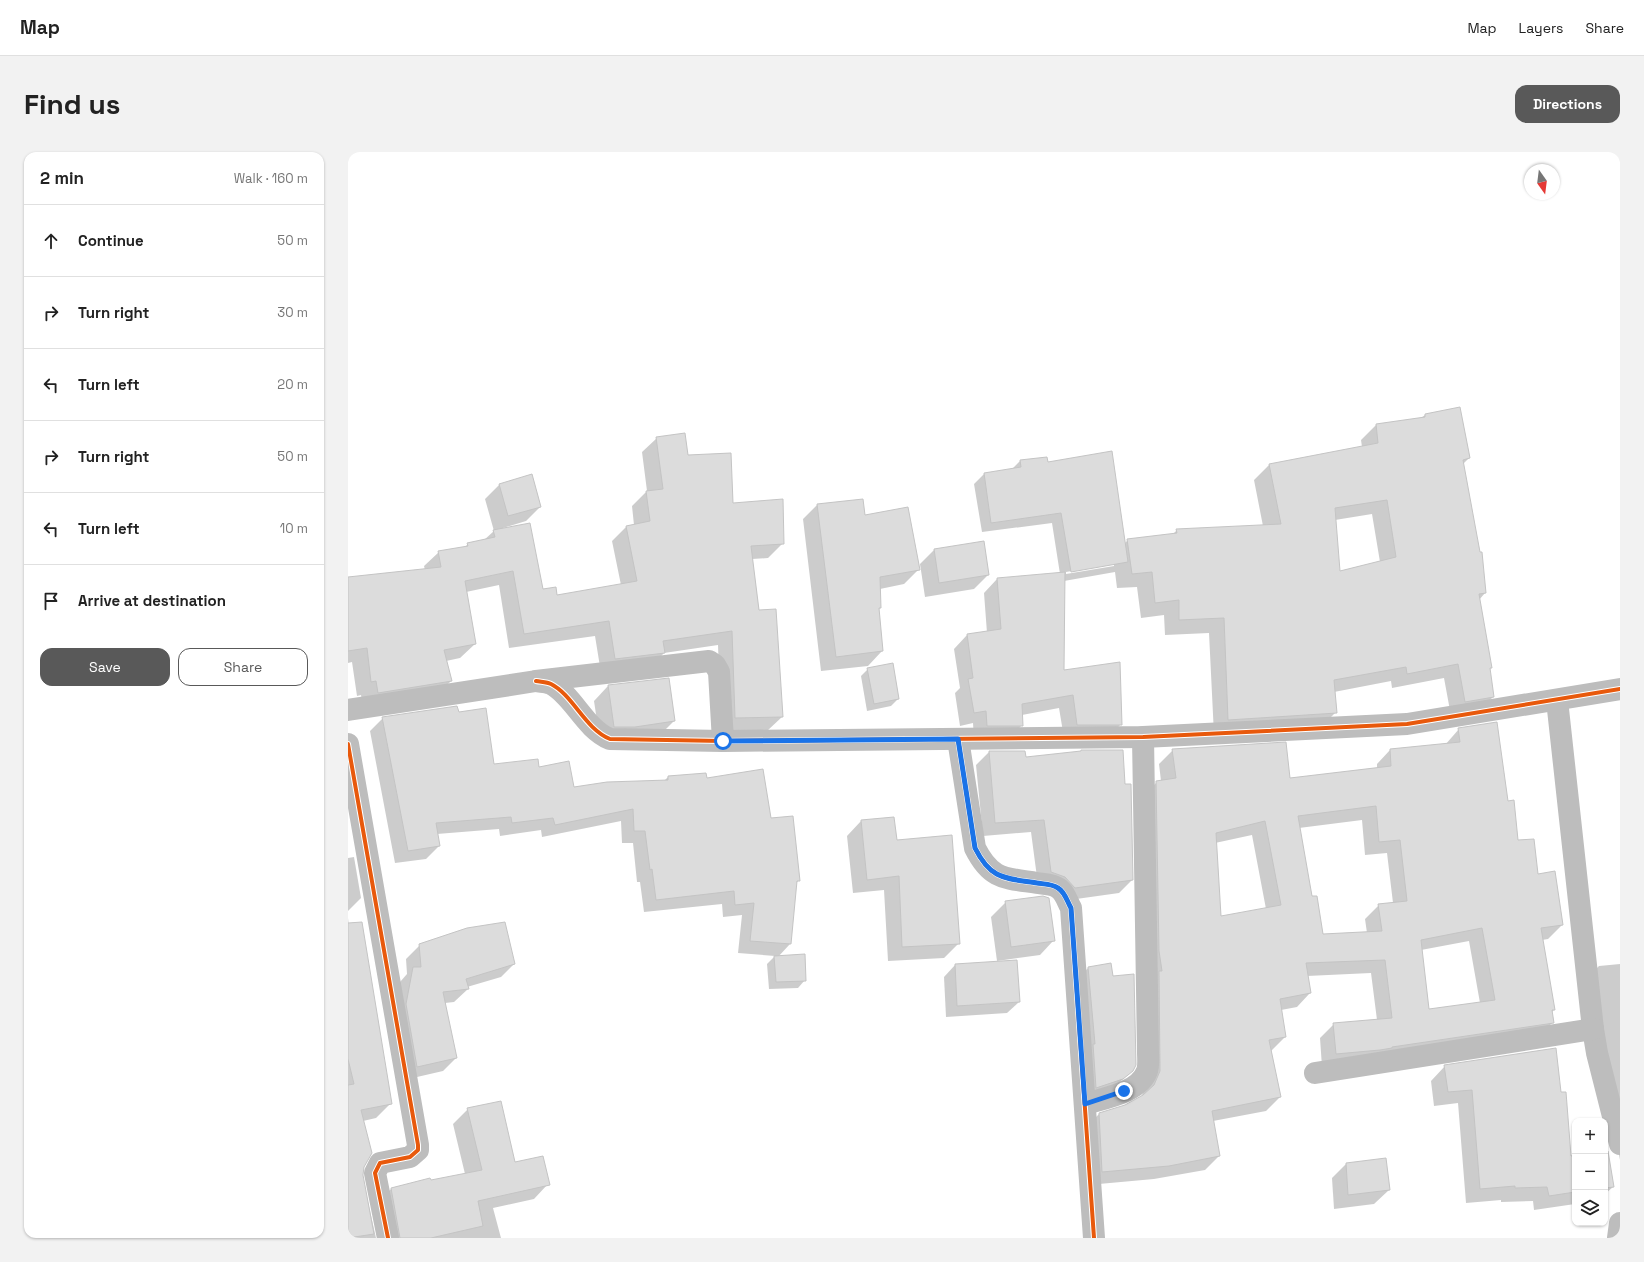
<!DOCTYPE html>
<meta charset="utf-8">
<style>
:root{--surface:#fff;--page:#f2f2f2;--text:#222;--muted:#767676;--line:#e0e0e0;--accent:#595959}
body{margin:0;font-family:"Space Grotesk",sans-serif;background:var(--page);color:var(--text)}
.controls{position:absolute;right:12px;bottom:12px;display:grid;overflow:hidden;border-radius:8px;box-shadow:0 1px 3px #0004}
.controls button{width:36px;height:36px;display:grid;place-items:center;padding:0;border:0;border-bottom:1px solid var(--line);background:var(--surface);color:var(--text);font:20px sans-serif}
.compass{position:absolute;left:1176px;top:12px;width:36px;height:36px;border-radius:50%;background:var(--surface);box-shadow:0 1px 3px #0004;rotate:166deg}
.stop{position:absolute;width:12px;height:12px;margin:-9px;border:3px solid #1a73e8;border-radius:50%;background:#fff}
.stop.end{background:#1a73e8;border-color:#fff;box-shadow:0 1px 4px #0008}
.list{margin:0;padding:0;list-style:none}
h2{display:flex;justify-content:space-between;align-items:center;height:52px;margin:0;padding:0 16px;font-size:17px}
h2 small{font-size:13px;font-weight:400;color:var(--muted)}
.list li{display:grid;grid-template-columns:26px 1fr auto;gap:12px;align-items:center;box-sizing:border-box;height:72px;padding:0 16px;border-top:1px solid var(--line)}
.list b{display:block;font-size:15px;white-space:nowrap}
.list em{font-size:13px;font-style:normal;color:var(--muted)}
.actions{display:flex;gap:8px;padding:12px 16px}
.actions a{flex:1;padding:9px 0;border:1px solid var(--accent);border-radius:12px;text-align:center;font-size:14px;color:var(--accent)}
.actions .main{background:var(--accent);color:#fff}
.icon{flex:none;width:22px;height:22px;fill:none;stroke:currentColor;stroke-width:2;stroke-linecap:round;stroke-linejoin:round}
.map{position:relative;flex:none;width:1272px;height:1086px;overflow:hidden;border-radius:12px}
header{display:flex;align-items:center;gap:24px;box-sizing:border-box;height:56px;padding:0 20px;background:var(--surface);border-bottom:1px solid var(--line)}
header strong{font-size:19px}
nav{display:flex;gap:22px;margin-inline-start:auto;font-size:14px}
.intro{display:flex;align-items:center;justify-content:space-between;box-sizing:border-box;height:96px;padding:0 24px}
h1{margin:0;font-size:28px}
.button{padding:10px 18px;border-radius:12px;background:var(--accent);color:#fff;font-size:14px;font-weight:700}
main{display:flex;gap:24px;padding:0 24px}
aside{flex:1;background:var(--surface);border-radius:12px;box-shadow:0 1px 3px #0004}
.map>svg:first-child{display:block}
.shadow{fill:#0003;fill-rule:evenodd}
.building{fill:#dcdcdc;stroke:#c4c4c4;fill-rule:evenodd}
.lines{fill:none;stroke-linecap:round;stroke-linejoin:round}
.minor{stroke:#bdbdbd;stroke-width:22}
.cycleway-casing{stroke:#fff;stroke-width:6}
.cycleway{stroke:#e8590c;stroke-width:4}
.route{stroke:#1a73e8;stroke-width:5}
</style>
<header>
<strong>Map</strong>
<nav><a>Map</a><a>Layers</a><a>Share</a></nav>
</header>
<div class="intro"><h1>Find us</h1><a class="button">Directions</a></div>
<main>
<aside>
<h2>2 min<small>Walk · 160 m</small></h2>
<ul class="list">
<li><svg class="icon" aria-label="ahead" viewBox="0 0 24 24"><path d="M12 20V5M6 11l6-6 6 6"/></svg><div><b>Continue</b></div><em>50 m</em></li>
<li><svg class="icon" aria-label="right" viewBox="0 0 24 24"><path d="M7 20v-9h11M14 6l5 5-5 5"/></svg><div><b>Turn right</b></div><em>30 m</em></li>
<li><svg class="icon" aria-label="left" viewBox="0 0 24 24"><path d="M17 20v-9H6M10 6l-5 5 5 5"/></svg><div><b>Turn left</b></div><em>20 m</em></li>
<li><svg class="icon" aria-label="right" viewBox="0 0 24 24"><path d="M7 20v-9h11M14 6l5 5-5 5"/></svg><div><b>Turn right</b></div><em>50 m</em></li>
<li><svg class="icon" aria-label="left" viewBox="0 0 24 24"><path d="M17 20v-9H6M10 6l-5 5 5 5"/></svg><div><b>Turn left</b></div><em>10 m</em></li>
<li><svg class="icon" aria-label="arrive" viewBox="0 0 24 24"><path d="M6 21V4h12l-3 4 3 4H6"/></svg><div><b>Arrive at destination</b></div></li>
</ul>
<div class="actions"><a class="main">Save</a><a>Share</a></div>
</aside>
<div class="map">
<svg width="1272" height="1086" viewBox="0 0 1272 1086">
<rect width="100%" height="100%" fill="#fff"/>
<g class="shadow">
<path d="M1077 263 1121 306 1115 312 1137 441 1131 448 1143 516 1141 517 1145 545 1130 560 1103 564 1096 526 1044 536 1043 529 986 540 988 560 973 575 866 583 861 481 817 483 816 463 793 466 789 435 769 436 767 420 716 429 715 520 773 572 760 586H716L711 556 674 563V573L661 587H626L625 571 612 574 607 541 612 536 606 497 619 483 639 481 636 441 649 427 712 422 704 371 634 380 626 332 636 322 664 317 672 309 699 311 777 391 780 388 824 383 829 378 915 374 906 328 921 313 1014 295 1013 288 1028 273 1073 266ZM1024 362 1032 410 991 420 987 368ZM766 412V414L718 422V420Z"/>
<path d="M309 286 339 304 384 352 435 391 420 406 404 407 411 459 434 565 419 579 373 580 370 493 316 501 302 516 253 521 247 484 161 496 151 433 118 440 127 492 112 506 98 509 103 529 88 544 15 555 13 543 9 544 4 510 0 511V426L77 418 76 414 91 400 116 396 120 392 136 388 146 379 137 347 151 333 192 355 178 369 155 376 194 438 208 444 273 433 264 389 279 374 286 373 284 354 299 339 294 300Z"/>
<path d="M469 353 516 364 570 418 556 432 532 437V456L530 458 534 499 520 514 473 519 455 367Z"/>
<path d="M635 390 640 423 626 437 577 445 572 412 586 398Z"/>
<path d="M520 517 550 547 543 554 519 559 513 524Z"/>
<path d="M260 534 326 569 312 583 252 589 246 549Z"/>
<path d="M110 562 145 614 190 617 225 636 316 629 320 625 358 627 423 667 451 728 448 731 442 792 430 805 457 828 450 836 421 837 419 812 427 804 390 801 394 763 375 765 374 752 296 760 292 730H289L285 691H274L273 669 194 685 193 678 152 684 151 677 89 682 91 694 78 707 47 711 22 579 35 566Z"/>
<path d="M1111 577 1159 650 1169 689 1189 723 1214 773 1200 787 1194 788 1206 858 1204 860 1205 870 1191 884 974 915 972 886 986 872 1029 868 1023 821 959 824 962 841 949 855 933 858 937 885 923 899 932 945 918 959 865 969 871 1004 857 1018 806 1027 740 1033 737 976 751 962 778 954 793 945 798 935 795 644 809 630 813 629 811 612 825 598 941 627 1029 616V612L1042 598 1097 593ZM1014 668 1017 703 1039 701 1045 751 1031 753 1017 767 1019 781 974 783 963 745 951 676ZM904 683 918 757 872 765 867 691ZM1121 789 1132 851 1080 859 1073 798Z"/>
<path d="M641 600 677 606 784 728 771 741 714 749 690 733 683 680 635 684 628 613Z"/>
<path d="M513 669 548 689 611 791 596 806 540 809 536 738 505 741 499 684Z"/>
<path d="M6 705 13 746 0 759V706Z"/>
<path d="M658 750 706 788 692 803 649 809 643 765Z"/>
<path d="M0 766 5 813 43 951 28 966 15 969 14 1023 28 1086H0Z"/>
<path d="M72 793 166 812 153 825 119 835 120 837 106 850 97 851 108 906 95 919 56 928 52 830 59 822 58 807Z"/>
<path d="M1272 812V1008L1255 918 1235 830 1251 814Z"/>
<path d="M607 813 671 850 659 861 598 865 596 825Z"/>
<path d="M740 816 784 918 769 933 734 950 726 831Z"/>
<path d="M1097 914 1212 941 1222 1005 1227 1004V1052L1186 1058 1185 1049 1153 1050V1048L1118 1051 1110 951 1086 954 1083 929Z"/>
<path d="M120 957 166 1012 200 1032 186 1047 145 1056 153 1086H34L28 1052 43 1037 117 1022 105 972Z"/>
<path d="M1257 1000 1265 1035 1257 1042Z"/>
<path d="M1037 1007 1041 1038 1026 1052 986 1057 984 1026 998 1012Z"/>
</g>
<g class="building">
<path d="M1112 255 1122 306 1115 308 1132 400H1134L1138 441 1131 442 1144 516H1142L1146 545 1117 550 1110 512 1059 522 1058 515 986 528 989 561 880 568 876 466 831 468V448L807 451 804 420 784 422 779 387 829 381 828 377 933 372 921 312 1030 291 1028 272 1077 265V262ZM1039 348 1048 405 992 419 987 356Z"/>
<path d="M337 281 340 303 383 301 385 351 435 347 436 392 403 394 411 458 428 457 435 565 387 566 384 479 315 489 317 501 267 507 261 469 176 482 165 419 117 429 128 492 96 498 104 529 30 541 28 529 23 530 19 496 0 499V425L93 415 90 399 120 394 119 391 147 385 145 378 182 371 195 437 208 435 209 443 289 429 278 374 302 369 298 339 315 337 308 285Z"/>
<path d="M764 299 780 410 723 420 713 361 643 371 636 321 673 315 672 308 699 305 700 310Z"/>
<path d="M184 322 193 355 160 364 151 332Z"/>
<path d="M515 347 517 363 560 355 572 418 532 425 533 456H531L535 499 488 505 469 352Z"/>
<path d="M636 389 641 423 591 431 586 397Z"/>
<path d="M717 420 716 518 772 510 774 573H729L725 543 674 552 675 574H639L638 559 626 561 620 527 625 526 619 482 653 477 649 426Z"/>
<path d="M545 511 551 547 526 552 519 516Z"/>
<path d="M321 526 327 569 287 575H266L260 533Z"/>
<path d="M109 554 111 560 138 556 146 612 190 607 191 615 221 609 226 635 259 630 320 628V624L358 621 359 626 415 617 423 666 445 664 452 729H449L443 792 402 789 406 751 387 753 386 739 308 748 304 717 302 718 297 679H286L285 657 207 673 205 666 164 671 163 665 88 671 92 694 60 699 34 565Z"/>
<path d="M1149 570 1160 649 1166 648 1170 688 1186 687 1190 722 1207 719 1215 773 1193 776 1207 858H1204L1206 871 1044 895V896L1032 898 988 902 985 871 1044 866 1037 808 958 811 963 841 932 847 938 885 921 888 933 945 864 959 872 1004 821 1014 754 1020 751 961 777 953 795 943 806 933 812 919 811 819H814L811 799 808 629 828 626 824 597 938 590 942 626 1043 614 1042 597 1112 590 1110 576ZM1028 654 1031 690 1052 688 1059 749 1030 752 1034 779 975 782 969 744H964L950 664ZM917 669 933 753 873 764 868 681ZM1134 776 1147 848 1081 857 1073 788Z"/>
<path d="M733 598H775L777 632H783L785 728 727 736 717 725 703 720 696 668 647 671 641 599H677L678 605 733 599Z"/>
<path d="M546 665 549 688 604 683 612 792 554 795 551 724 519 728 513 668Z"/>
<path d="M695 744 701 746 707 789 663 795 657 749Z"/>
<path d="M14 770 44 952 13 958 24 1001 16 1015 15 1023 26 1082 0 1086V933L6 932 0 907V771Z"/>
<path d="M157 770 167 812 118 827 121 837 95 840 109 906 69 915 58 852 65 815H73L71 792 119 776Z"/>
<path d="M457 802 458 829 428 830 426 804Z"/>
<path d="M669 808 672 850 609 854 607 812Z"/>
<path d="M763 811 765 824 786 822 788 913 785 919 775 927 748 936 745 892H747L740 815Z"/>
<path d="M1208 896 1213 940H1218L1223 1004 1227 1003V1040L1201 1044 1199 1035 1167 1036V1034L1132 1037 1124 938 1100 940 1096 913Z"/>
<path d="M153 949 167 1010 195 1004 202 1033 130 1049 135 1074 83 1086H52L43 1036 82 1026 83 1028 134 1018 119 956Z"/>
<path d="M1257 999H1260L1266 1035 1257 1036Z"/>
<path d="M1038 1006 1042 1038 1000 1043 998 1011Z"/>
</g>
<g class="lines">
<g class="minor">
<path d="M188 529C193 530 199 530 203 532 225 543 237 577 262 587L375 589 795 585 1059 572 1272 537"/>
<path d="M1209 548 1245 877 1249 901 1272 992"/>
<path d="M0 558 188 529 361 509 367 513 371 520 375 589"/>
<path d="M610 587 627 696C643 728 657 726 689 731 695 732 705 732 710 736 717 740 719 749 723 756L746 1086"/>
<path d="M0 592 70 993V998L62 1005 32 1011 27 1021 40 1086"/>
<path d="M967 921 1245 877"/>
<path d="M737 952C756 946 791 941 799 919 801 914 800 905 800 900L795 585"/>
<path d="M1270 1086 1272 1071"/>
</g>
<defs>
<g id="cycleway">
<path d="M188 529C193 530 199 530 203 532 225 543 237 577 262 587L375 589 795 585 1059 572 1272 537"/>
<path d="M610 587 627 696C643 728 657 726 689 731 695 732 705 732 710 736 717 740 719 749 723 756L746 1086"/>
<path d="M0 592 70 993V998L62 1005 32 1011 27 1021 40 1086"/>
</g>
</defs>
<use href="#cycleway" class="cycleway-casing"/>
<use href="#cycleway" class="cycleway"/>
</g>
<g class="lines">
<path class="route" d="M375 589 610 587 627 696C643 728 657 726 689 731 695 732 705 732 710 736 717 740 719 749 723 756L737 952 776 939"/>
</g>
</svg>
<div class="controls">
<button>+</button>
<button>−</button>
<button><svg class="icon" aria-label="layers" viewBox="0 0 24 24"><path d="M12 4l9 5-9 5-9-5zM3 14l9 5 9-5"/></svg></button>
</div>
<svg class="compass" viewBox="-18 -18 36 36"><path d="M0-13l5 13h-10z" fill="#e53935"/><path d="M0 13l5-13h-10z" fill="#767676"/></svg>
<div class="stop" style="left:375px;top:589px"></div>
<div class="stop end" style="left:776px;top:939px"></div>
</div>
</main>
